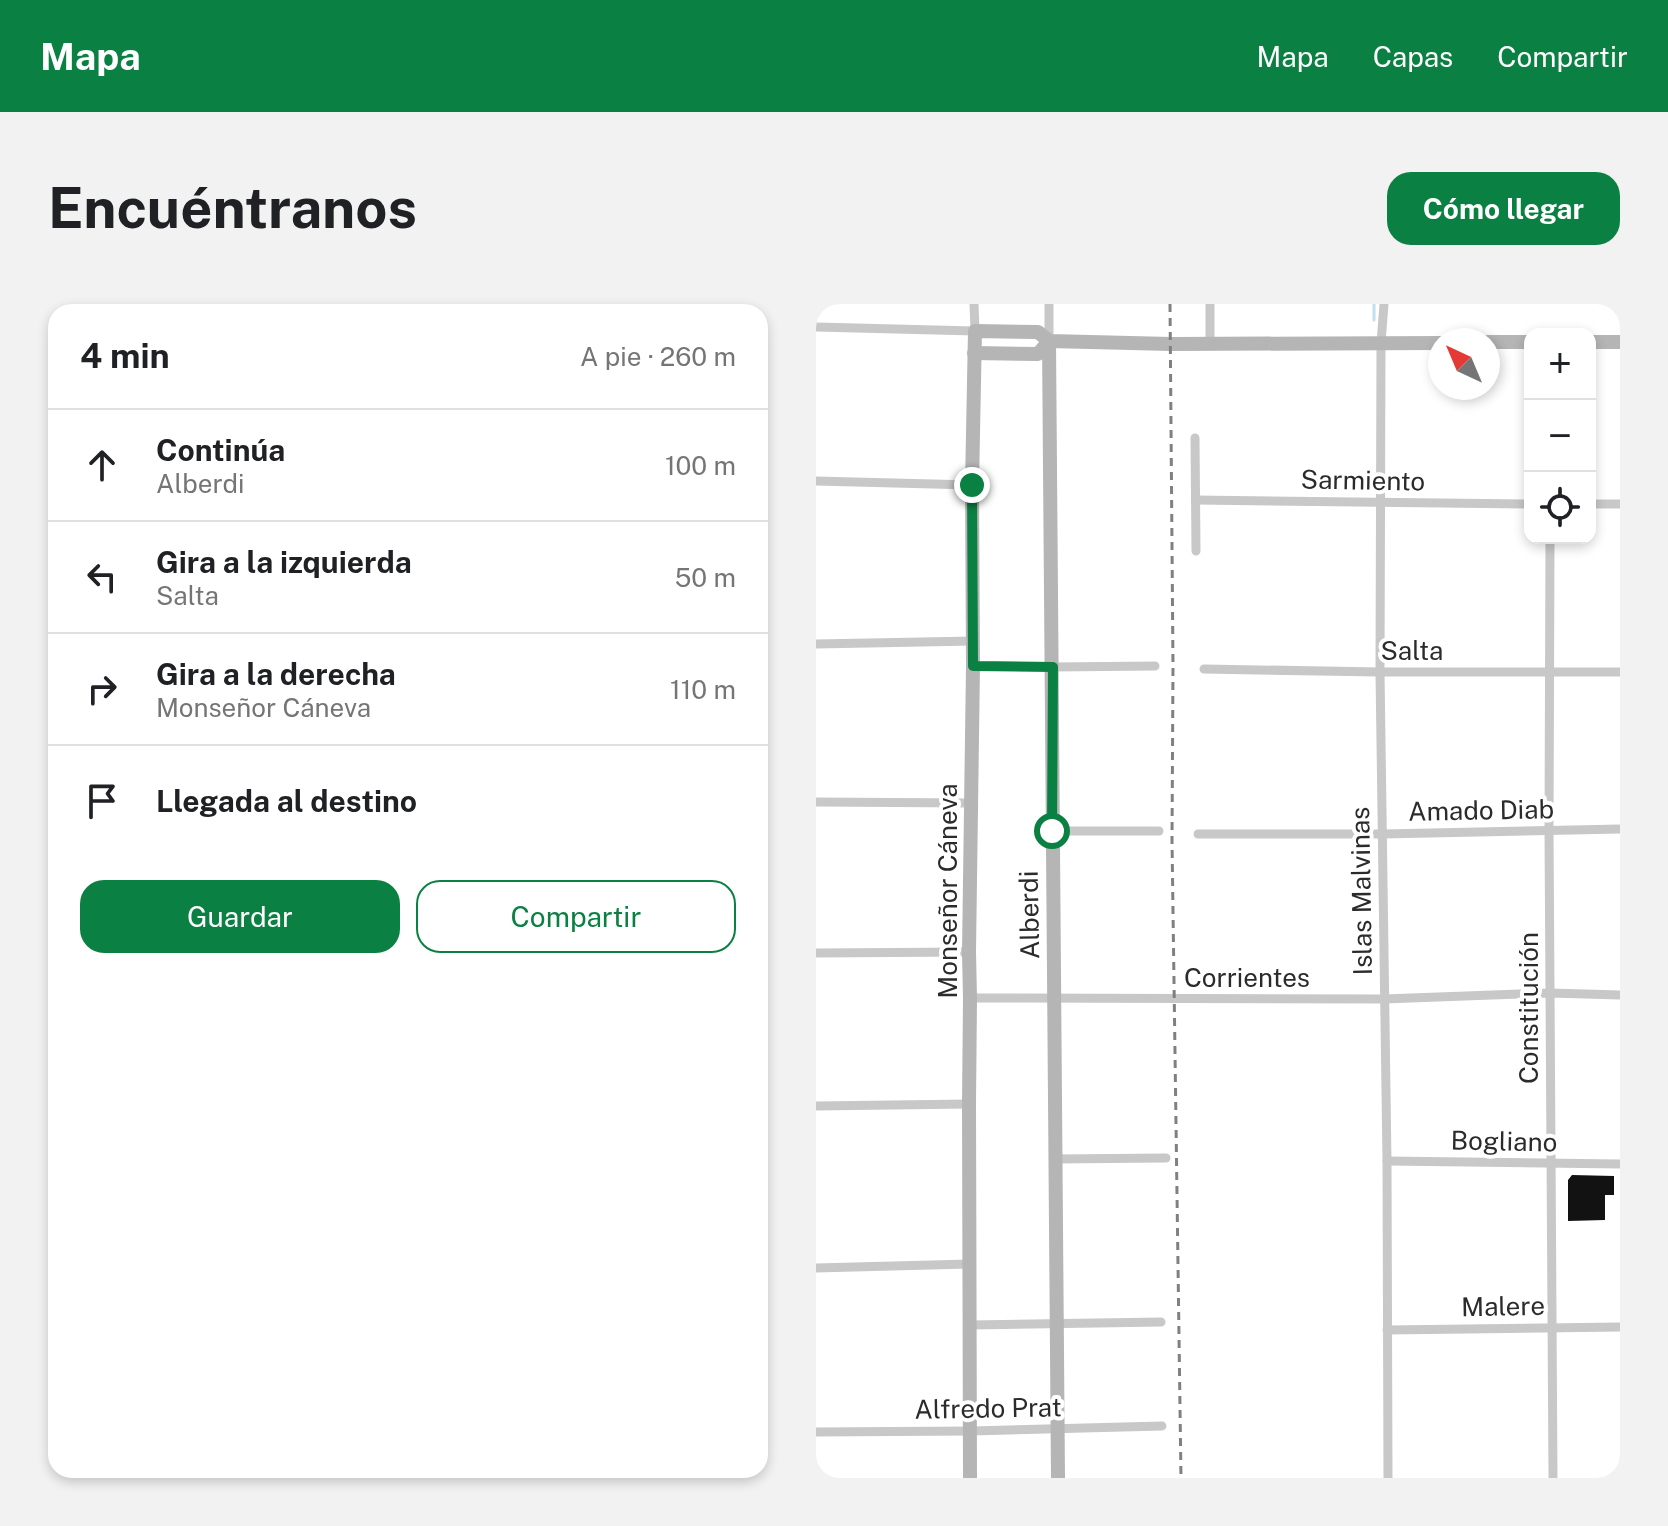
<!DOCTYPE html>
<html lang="es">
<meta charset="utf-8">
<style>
:root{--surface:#fff;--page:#f2f2f2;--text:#202124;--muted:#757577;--line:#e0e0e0;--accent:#0b8043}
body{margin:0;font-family:"Public Sans",sans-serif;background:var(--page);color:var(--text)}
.controls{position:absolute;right:24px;top:24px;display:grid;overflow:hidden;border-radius:16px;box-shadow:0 4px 12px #0003}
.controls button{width:72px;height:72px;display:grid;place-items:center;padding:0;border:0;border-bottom:2px solid var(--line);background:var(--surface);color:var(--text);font:40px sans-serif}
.compass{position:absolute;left:612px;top:24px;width:72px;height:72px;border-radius:50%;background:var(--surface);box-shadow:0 4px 12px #0003;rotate:316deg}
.stop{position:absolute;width:24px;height:24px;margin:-18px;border:6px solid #0b8043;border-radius:50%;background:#fff}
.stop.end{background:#0b8043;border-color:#fff;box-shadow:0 2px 8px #0008}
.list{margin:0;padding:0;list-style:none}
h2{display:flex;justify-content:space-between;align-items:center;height:104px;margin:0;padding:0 32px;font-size:34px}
h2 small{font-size:26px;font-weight:400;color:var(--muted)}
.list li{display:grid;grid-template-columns:52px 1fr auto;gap:24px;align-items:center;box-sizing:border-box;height:112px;padding:0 32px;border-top:2px solid var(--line)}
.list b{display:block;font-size:30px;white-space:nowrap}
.list p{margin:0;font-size:26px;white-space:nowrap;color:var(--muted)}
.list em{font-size:26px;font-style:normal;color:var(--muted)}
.actions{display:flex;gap:16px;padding:24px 32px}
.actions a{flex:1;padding:18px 0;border:2px solid var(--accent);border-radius:24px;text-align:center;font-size:28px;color:var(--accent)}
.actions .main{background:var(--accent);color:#fff}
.icon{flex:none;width:44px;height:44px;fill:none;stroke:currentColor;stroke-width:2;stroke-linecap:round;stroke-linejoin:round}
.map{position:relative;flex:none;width:804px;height:1174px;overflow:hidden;border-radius:24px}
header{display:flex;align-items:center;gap:48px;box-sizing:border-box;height:112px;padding:0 40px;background:var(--accent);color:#fff}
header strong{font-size:38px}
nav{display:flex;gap:44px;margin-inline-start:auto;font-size:28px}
.intro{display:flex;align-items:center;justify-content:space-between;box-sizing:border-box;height:192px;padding:0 48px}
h1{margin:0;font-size:56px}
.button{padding:20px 36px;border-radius:24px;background:var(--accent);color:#fff;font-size:28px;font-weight:700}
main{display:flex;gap:48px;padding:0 48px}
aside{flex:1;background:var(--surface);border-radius:24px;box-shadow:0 4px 12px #0003}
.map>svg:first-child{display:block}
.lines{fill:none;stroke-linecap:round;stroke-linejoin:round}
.stream{stroke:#c2dfec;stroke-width:3}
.building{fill:#121212}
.street{stroke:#c8c8c8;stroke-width:9}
.secondary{stroke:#b5b5b5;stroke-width:14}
.rail{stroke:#808080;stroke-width:3;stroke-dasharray:8 6;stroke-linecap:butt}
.route{stroke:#0b8043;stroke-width:10}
.labels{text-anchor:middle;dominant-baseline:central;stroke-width:8;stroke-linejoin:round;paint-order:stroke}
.street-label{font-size:26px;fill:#2b2b2b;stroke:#fff}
</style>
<header>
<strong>Mapa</strong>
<nav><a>Mapa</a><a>Capas</a><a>Compartir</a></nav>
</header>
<div class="intro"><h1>Encuéntranos</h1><a class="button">Cómo llegar</a></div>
<main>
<aside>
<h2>4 min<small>A pie · 260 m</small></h2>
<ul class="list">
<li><svg class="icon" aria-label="ahead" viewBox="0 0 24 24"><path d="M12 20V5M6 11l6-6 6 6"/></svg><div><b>Continúa</b><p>Alberdi</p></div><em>100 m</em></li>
<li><svg class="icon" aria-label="left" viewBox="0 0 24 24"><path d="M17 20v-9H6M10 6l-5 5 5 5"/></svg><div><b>Gira a la izquierda</b><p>Salta</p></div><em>50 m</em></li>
<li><svg class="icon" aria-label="right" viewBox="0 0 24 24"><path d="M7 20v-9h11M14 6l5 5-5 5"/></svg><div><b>Gira a la derecha</b><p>Monseñor Cáneva</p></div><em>110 m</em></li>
<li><svg class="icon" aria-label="arrive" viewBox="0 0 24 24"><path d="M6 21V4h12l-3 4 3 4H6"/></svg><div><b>Llegada al destino</b></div></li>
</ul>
<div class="actions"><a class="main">Guardar</a><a>Compartir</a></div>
</aside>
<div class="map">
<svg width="804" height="1174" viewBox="0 0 804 1174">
<rect width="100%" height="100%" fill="#fff"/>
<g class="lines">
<path class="stream" d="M558 0V16"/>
</g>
<path class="building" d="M756 871 798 872V891H789V916L752 917V876Z"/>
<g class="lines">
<g class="street">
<path d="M568 0 565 39 564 368 571 857 572 1174"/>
<path d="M0 23 159 27 158 0"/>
<path d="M233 37V0"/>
<path d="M394 40V0"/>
<path d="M379 134 380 247"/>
<path d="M0 177 156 181"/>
<path d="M380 196 714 200"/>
<path d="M774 200H804"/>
<path d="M734 234 733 526 737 1174"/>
<path d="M0 340 158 337"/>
<path d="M157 362 237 363 339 362"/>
<path d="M388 365 564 368H804"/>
<path d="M0 498 155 499"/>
<path d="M236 527H343"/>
<path d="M382 530H566L804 525"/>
<path d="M0 649 153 648"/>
<path d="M154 694 568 695 734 689 804 691"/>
<path d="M0 802 153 800"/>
<path d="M240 855 350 854"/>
<path d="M571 857 804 860"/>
<path d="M0 964 153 960"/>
<path d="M154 1021 345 1018"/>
<path d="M571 1026 804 1023"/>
<path d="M0 1128 155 1127 346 1122"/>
</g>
<g class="secondary">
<path d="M233 37 242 1174"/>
<path d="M672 38H714"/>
<path d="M774 38H804"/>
<path d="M158 49 222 50 233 37"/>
<path d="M154 1174 153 800 154 694 153 648 157 362 156 181 159 27 222 28 233 37 355 40 624 39"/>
</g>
<path class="rail" d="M354 0 357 362 356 536 365 1174"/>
</g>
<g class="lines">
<path class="route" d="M156 181 157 362 237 363 236 527"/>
</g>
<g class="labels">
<g class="street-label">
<text transform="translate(547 176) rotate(1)">Sarmiento</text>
<text x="596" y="346">Salta</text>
<text transform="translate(665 506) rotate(-1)">Amado Diab</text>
<text transform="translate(131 587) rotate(-90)">Monseñor Cáneva</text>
<text transform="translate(545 587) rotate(-91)">Islas Malvinas</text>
<text transform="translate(213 611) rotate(-91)">Alberdi</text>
<text x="431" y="673">Corrientes</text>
<text transform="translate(712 704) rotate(-90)">Constitución</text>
<text transform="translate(688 837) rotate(1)">Bogliano</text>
<text transform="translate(687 1002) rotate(-1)">Malere</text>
<text transform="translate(172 1104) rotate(-1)">Alfredo Prat</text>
</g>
</g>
</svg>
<div class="controls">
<button>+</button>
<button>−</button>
<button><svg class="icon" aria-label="locate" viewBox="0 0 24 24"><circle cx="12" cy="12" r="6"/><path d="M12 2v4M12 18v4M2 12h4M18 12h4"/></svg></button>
</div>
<svg class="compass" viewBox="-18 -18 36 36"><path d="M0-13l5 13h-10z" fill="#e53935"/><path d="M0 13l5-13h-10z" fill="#757577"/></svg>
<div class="stop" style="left:236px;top:527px"></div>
<div class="stop end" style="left:156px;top:181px"></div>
</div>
</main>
